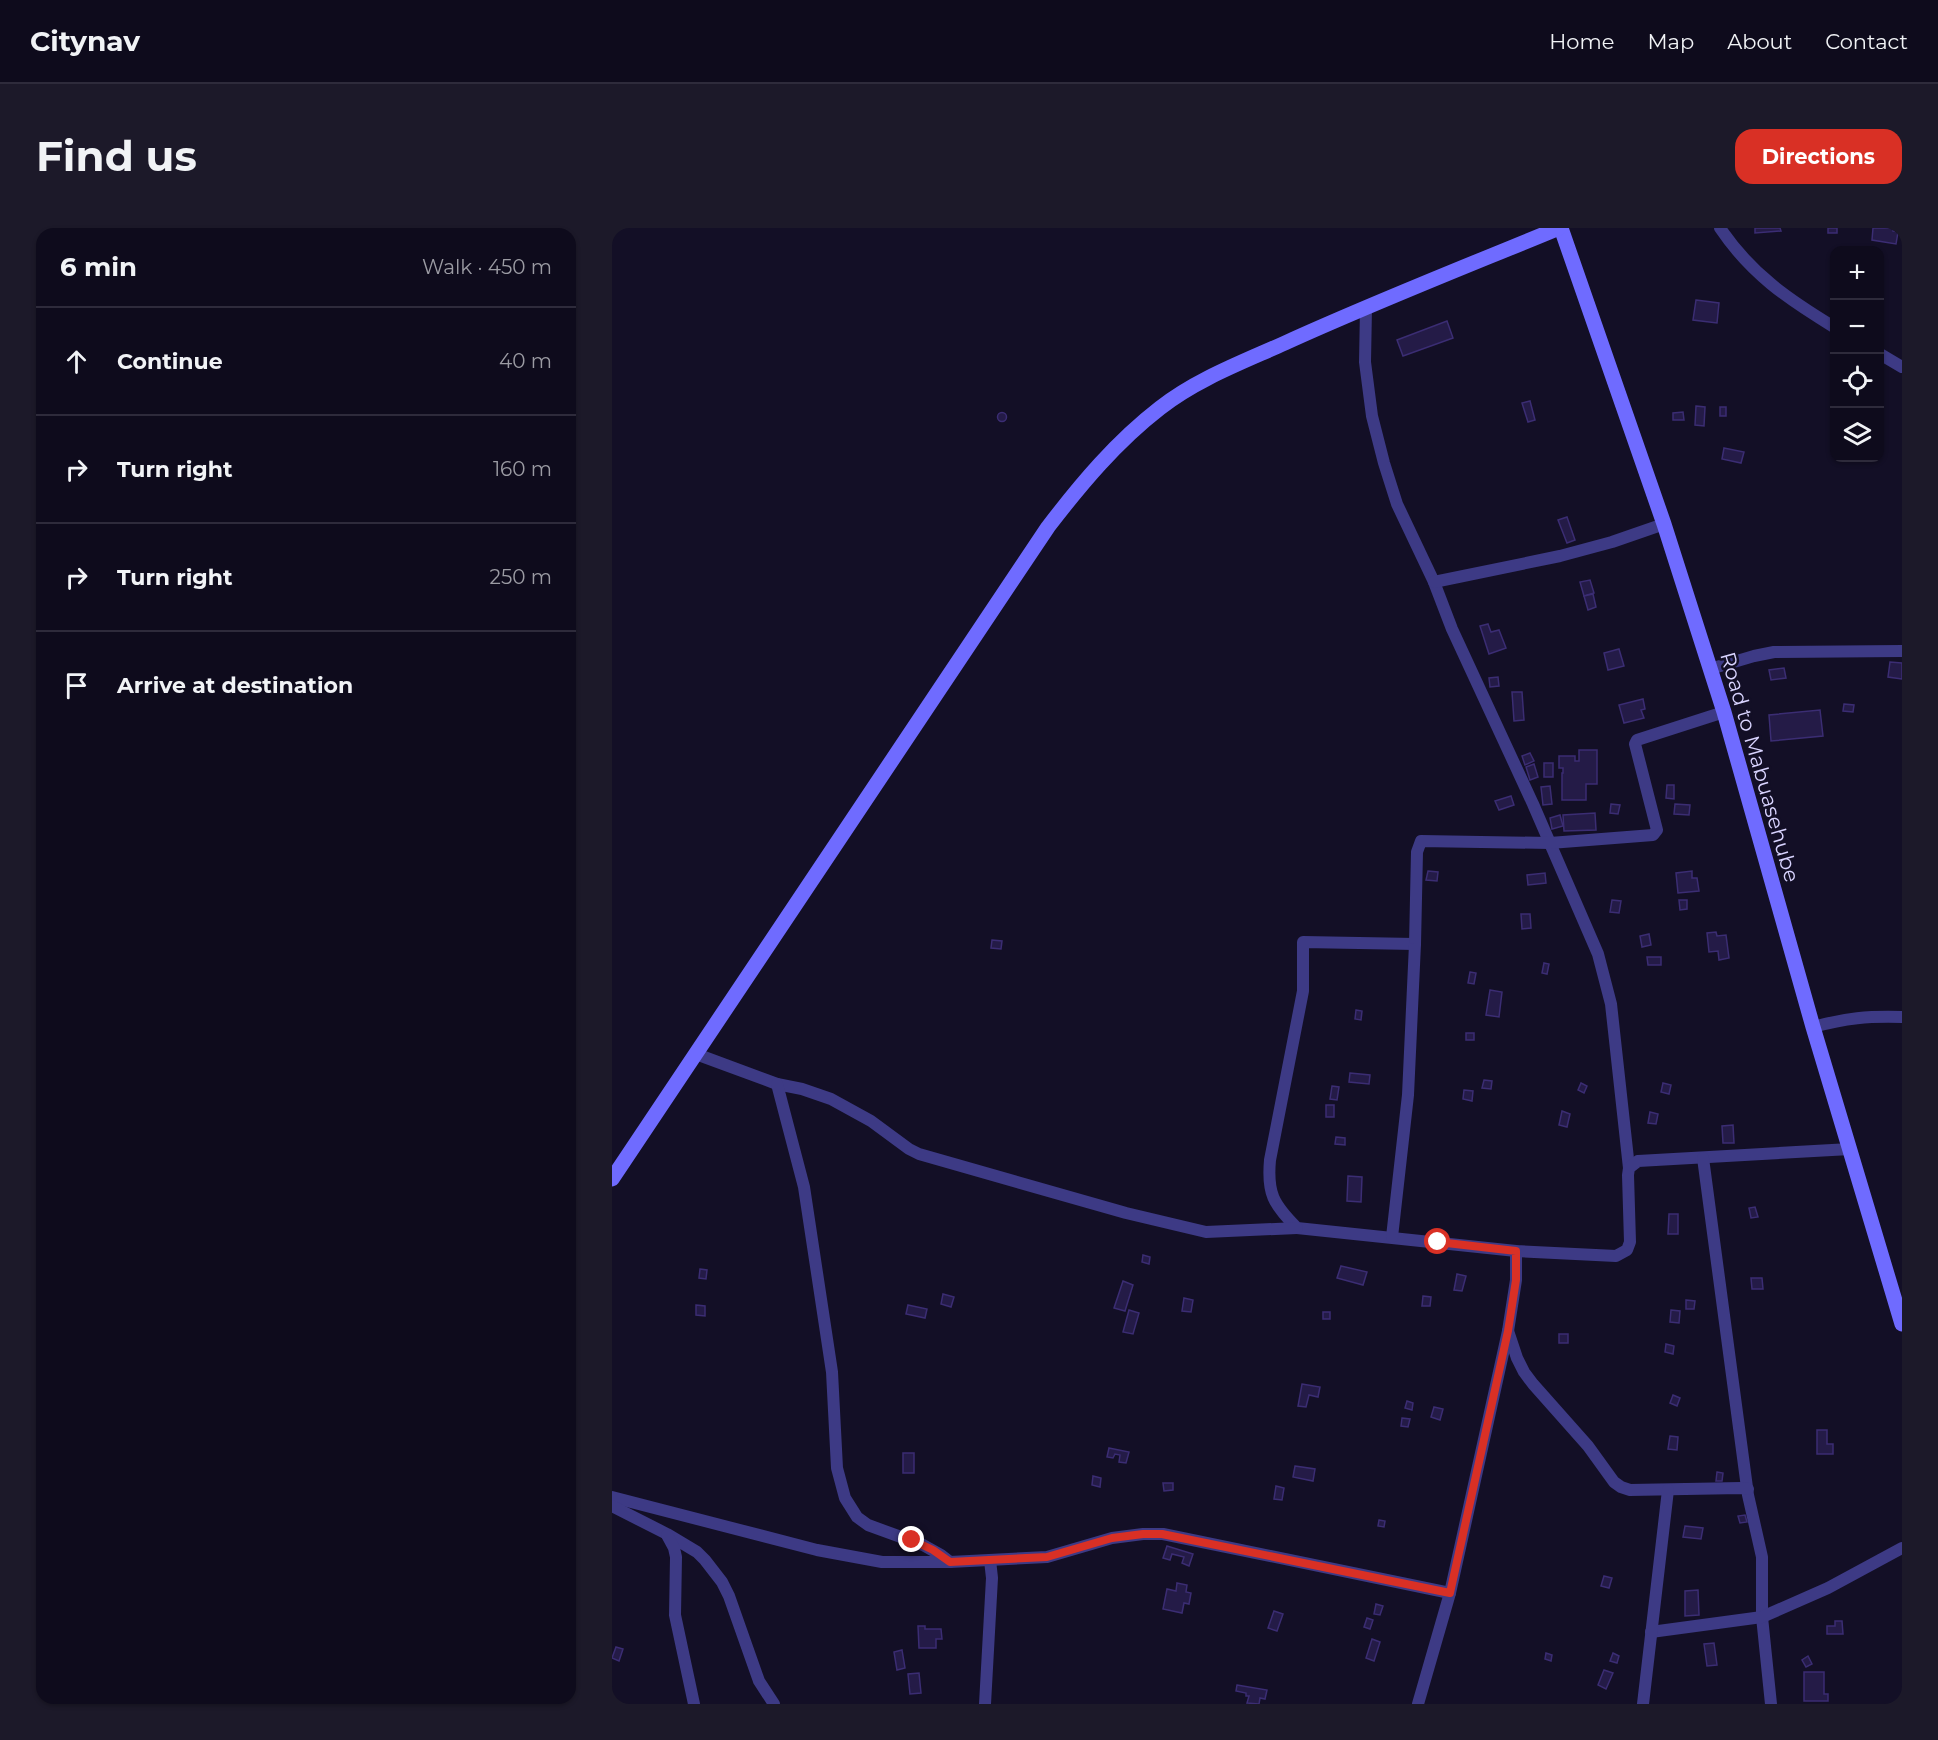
<!DOCTYPE html>
<meta charset="utf-8">
<style>
:root{--surface:#0e0b1c;--page:#1c1929;--text:#f1f3f6;--muted:#9b9ba3;--line:#2e2b3b;--accent:#d93025}
body{margin:0;font-family:Montserrat,sans-serif;background:var(--page);color:var(--text)}
.controls{position:absolute;right:18px;top:18px;display:grid;overflow:hidden;border-radius:12px;box-shadow:0 2px 4px #0004}
.controls button{width:54px;height:54px;display:grid;place-items:center;padding:0;border:0;border-bottom:2px solid var(--line);background:var(--surface);color:var(--text);font:30px sans-serif}
.stop{position:absolute;width:18px;height:18px;margin:-14px;border:4px solid #d93025;border-radius:50%;background:#fff}
.stop.end{background:#d93025;border-color:#fff;box-shadow:0 2px 6px #0008}
.list{margin:0;padding:0;list-style:none}
h2{display:flex;justify-content:space-between;align-items:center;height:78px;margin:0;padding:0 24px;font-size:26px}
h2 small{font-size:20px;font-weight:400;color:var(--muted)}
.list li{display:grid;grid-template-columns:39px 1fr auto;gap:18px;align-items:center;box-sizing:border-box;height:108px;padding:0 24px;border-top:2px solid var(--line)}
.list b{display:block;font-size:22px;white-space:nowrap}
.list em{font-size:20px;font-style:normal;color:var(--muted)}
.icon{flex:none;width:33px;height:33px;fill:none;stroke:currentColor;stroke-width:2;stroke-linecap:round;stroke-linejoin:round}
.map{position:relative;flex:none;width:1290px;height:1476px;overflow:hidden;border-radius:18px}
header{display:flex;align-items:center;gap:36px;box-sizing:border-box;height:84px;padding:0 30px;background:var(--surface);border-bottom:2px solid var(--line)}
header strong{font-size:28px}
nav{display:flex;gap:33px;margin-inline-start:auto;font-size:21px}
.intro{display:flex;align-items:center;justify-content:space-between;box-sizing:border-box;height:144px;padding:0 36px}
h1{margin:0;font-size:42px}
.button{padding:15px 27px;border-radius:18px;background:var(--accent);color:#fff;font-size:21px;font-weight:700}
main{display:flex;gap:36px;padding:0 36px}
aside{flex:1;background:var(--surface);border-radius:18px;box-shadow:0 2px 4px #0004}
.map>svg:first-child{display:block}
.building{fill:#241b47;stroke:#3b2d73;stroke-width:1.5}
.lines{fill:none;stroke-linecap:round;stroke-linejoin:round}
.street{stroke:#3d3a85;stroke-width:12}
.secondary{stroke:#6f6bff;stroke-width:15}
.route{stroke:#d93025;stroke-width:8}
.labels{text-anchor:middle;dominant-baseline:central;stroke-width:5;stroke-linejoin:round;paint-order:stroke}
.street-label{font-size:21px;fill:#d9d4ff;stroke:#130f26}
</style>
<header>
<strong>Citynav</strong>
<nav><a>Home</a><a>Map</a><a>About</a><a>Contact</a></nav>
</header>
<div class="intro"><h1>Find us</h1><a class="button">Directions</a></div>
<main>
<aside>
<h2>6 min<small>Walk · 450 m</small></h2>
<ul class="list">
<li><svg class="icon" aria-label="ahead" viewBox="0 0 24 24"><path d="M12 20V5M6 11l6-6 6 6"/></svg><div><b>Continue</b></div><em>40 m</em></li>
<li><svg class="icon" aria-label="right" viewBox="0 0 24 24"><path d="M7 20v-9h11M14 6l5 5-5 5"/></svg><div><b>Turn right</b></div><em>160 m</em></li>
<li><svg class="icon" aria-label="right" viewBox="0 0 24 24"><path d="M7 20v-9h11M14 6l5 5-5 5"/></svg><div><b>Turn right</b></div><em>250 m</em></li>
<li><svg class="icon" aria-label="arrive" viewBox="0 0 24 24"><path d="M6 21V4h12l-3 4 3 4H6"/></svg><div><b>Arrive at destination</b></div></li>
</ul>
</aside>
<div class="map">
<svg width="1290" height="1476" viewBox="0 0 1290 1476">
<rect width="100%" height="100%" fill="#130f26"/>
<g class="building">
<path d="M1143 0H1168L1169 3 1143 5Z"/>
<rect x="1216" y="0" width="9" height="5"/>
<path d="M1261 0H1282L1281 3 1286 4 1284 16 1260 12Z"/>
<path d="M1084 72 1107 75 1105 95 1081 92Z"/>
<path d="M835 93 841 110 791 128 785 112Z"/>
<path d="M918 173 923 192 916 194 910 175Z"/>
<path d="M1084 178 1093 179 1092 198 1083 197Z"/>
<rect x="1108" y="179" width="6" height="9"/>
<path d="M1071 184 1072 192H1061V185Z"/>
<circle cx="390" cy="189" r="4.5"/>
<path d="M1112 220 1132 224 1129 235 1110 231Z"/>
<path d="M955 289 963 312 955 315 946 292Z"/>
<path d="M978 352 982 365 972 368 968 354Z"/>
<path d="M981 366 984 379 976 382 972 368Z"/>
<path d="M876 396 879 404 887 402 894 420 877 426 868 398Z"/>
<path d="M1007 421 1012 438 996 442 992 425Z"/>
<path d="M1278 434 1290 435V451L1276 449Z"/>
<path d="M1172 440 1174 450 1159 452 1157 442Z"/>
<path d="M886 449 887 458 878 459 877 450Z"/>
<path d="M900 464H910L912 492 902 493Z"/>
<path d="M1031 471 1033 481 1029 482 1032 490 1012 495 1007 477Z"/>
<path d="M1232 476 1242 477 1241 484 1231 483Z"/>
<path d="M1208 482 1211 508 1159 513 1157 487Z"/>
<path d="M967 522H985V556H974V572H950V545H951V540H947V528H963V533H967Z"/>
<path d="M918 525 922 533 913 537 910 528Z"/>
<rect x="932" y="535" width="9" height="14"/>
<path d="M922 536 926 549 918 552 914 539Z"/>
<path d="M1055 557H1062V571L1054 570Z"/>
<path d="M938 558 940 576 931 577 929 559Z"/>
<path d="M899 568 902 577 887 582 883 573Z"/>
<path d="M999 576 1008 577 1006 586 998 585Z"/>
<path d="M1063 576 1078 577 1077 587 1062 586Z"/>
<path d="M983 585 984 602 952 603 951 587Z"/>
<path d="M948 587 951 598 940 601 938 590Z"/>
<path d="M816 643 826 644 825 653 814 652Z"/>
<path d="M1080 643V650H1085L1087 663 1066 665 1064 645Z"/>
<path d="M933 645 934 655 916 657 915 647Z"/>
<path d="M1000 672 1009 673 1007 685 998 684Z"/>
<path d="M1067 672H1075V681L1068 682Z"/>
<path d="M909 686H918L919 700 910 701Z"/>
<path d="M1104 704 1105 708 1114 707 1117 730 1107 732 1106 723 1097 724 1095 705Z"/>
<path d="M1037 706 1039 717 1030 719 1028 708Z"/>
<path d="M380 712 390 713 389 721 379 720Z"/>
<path d="M1035 729H1049V737H1036Z"/>
<path d="M932 735 937 736 935 746 930 745Z"/>
<path d="M858 744 864 745 862 756 856 755Z"/>
<path d="M878 762 890 764 887 789 874 787Z"/>
<path d="M744 782 750 783 749 792 743 791Z"/>
<rect x="854" y="805" width="8" height="7"/>
<path d="M738 845 758 847 757 856 737 854Z"/>
<path d="M872 852 880 853 879 861 870 860Z"/>
<path d="M969 855 975 858 972 865 966 862Z"/>
<path d="M1051 855 1059 857 1057 866 1049 864Z"/>
<path d="M720 858 727 859 725 872 718 871Z"/>
<path d="M852 862 861 863 860 873 851 871Z"/>
<rect x="714" y="877" width="8" height="12"/>
<path d="M950 883 958 886 955 899 947 897Z"/>
<path d="M1038 884 1046 886 1044 896 1036 895Z"/>
<path d="M1121 897 1122 915H1111L1110 898Z"/>
<path d="M724 909 733 910V917L723 916Z"/>
<path d="M736 948 750 949 749 974 735 973Z"/>
<path d="M1143 979 1146 989 1139 990 1137 980Z"/>
<path d="M1057 986H1066V1006H1056Z"/>
<path d="M531 1027 538 1029 537 1036 530 1034Z"/>
<path d="M729 1038 755 1044 751 1057 725 1050Z"/>
<path d="M88 1041 95 1042 94 1051 87 1050Z"/>
<path d="M845 1046 854 1048 850 1063 842 1062Z"/>
<path d="M1139 1050H1150L1151 1061H1140Z"/>
<path d="M511 1053 521 1057 513 1083 502 1080Z"/>
<path d="M331 1066 342 1069 339 1079 329 1076Z"/>
<path d="M811 1068 819 1069 818 1078H810Z"/>
<path d="M572 1070 581 1072 579 1084 570 1083Z"/>
<path d="M1074 1072 1083 1073 1082 1081H1074Z"/>
<path d="M84 1077 93 1078V1088L84 1087Z"/>
<path d="M296 1077 315 1081 313 1090 294 1086Z"/>
<path d="M517 1082 527 1085 521 1106 511 1104Z"/>
<path d="M1059 1082 1068 1083 1067 1095 1058 1094Z"/>
<rect x="711" y="1084" width="7" height="7"/>
<rect x="947" y="1106" width="9" height="9"/>
<path d="M1054 1116 1062 1118 1061 1126 1053 1124Z"/>
<path d="M690 1156 708 1159 706 1169 697 1167 694 1179 686 1178Z"/>
<path d="M1061 1167 1068 1170 1065 1178 1058 1175Z"/>
<path d="M795 1173 801 1175 800 1182 793 1180Z"/>
<path d="M822 1179 831 1181 828 1192 819 1189Z"/>
<path d="M790 1190 798 1191 796 1199 789 1198Z"/>
<path d="M1205 1202H1215V1216H1221V1226H1205Z"/>
<path d="M1058 1208 1066 1209 1065 1222 1056 1221Z"/>
<path d="M497 1220 517 1224 514 1235 507 1234 508 1227 503 1226 501 1230 495 1229Z"/>
<rect x="291" y="1225" width="11" height="20"/>
<path d="M683 1238 703 1241 701 1253 681 1249Z"/>
<path d="M1105 1244 1111 1245 1110 1253H1104Z"/>
<path d="M481 1248 489 1250 488 1259 480 1257Z"/>
<path d="M551 1255H561V1262L552 1263Z"/>
<path d="M664 1258 672 1260 670 1272 662 1271Z"/>
<path d="M1133 1287 1135 1294 1128 1295 1126 1288Z"/>
<path d="M767 1292 773 1293 772 1299 766 1298Z"/>
<path d="M1073 1298 1091 1300 1089 1311 1071 1309Z"/>
<path d="M555 1318 581 1326 577 1338 570 1335 572 1329 560 1326 558 1332 551 1330Z"/>
<path d="M992 1348 1000 1350 997 1360 989 1358Z"/>
<path d="M565 1355 575 1357 574 1364 579 1365 577 1376 572 1375 570 1385 551 1381 555 1361 564 1363Z"/>
<path d="M1086 1362 1087 1387 1073 1388V1363Z"/>
<path d="M764 1376 771 1378 768 1387 762 1386Z"/>
<path d="M662 1383 671 1386 665 1403 656 1400Z"/>
<path d="M755 1390 761 1392 758 1401 752 1399Z"/>
<path d="M1223 1393H1230L1231 1406H1215V1398H1223Z"/>
<path d="M306 1398H313V1401H329L330 1411H324V1420H307Z"/>
<path d="M760 1411 768 1414 762 1433 754 1430Z"/>
<path d="M1102 1415 1105 1437 1095 1438 1092 1416Z"/>
<path d="M4 1419 11 1421 7 1433 0 1430Z"/>
<path d="M290 1422 293 1440 285 1442 282 1424Z"/>
<path d="M934 1425 940 1427 939 1433 933 1431Z"/>
<path d="M1001 1425 1007 1428 1005 1435 998 1433Z"/>
<path d="M1196 1428 1200 1436 1194 1439 1190 1432Z"/>
<path d="M992 1442 1001 1445 994 1461 986 1457Z"/>
<path d="M1192 1444H1212V1466H1216V1473H1192Z"/>
<path d="M307 1445 309 1465 298 1466 296 1446Z"/>
<path d="M625 1457 655 1462 653 1471 648 1470 647 1476 635 1475 637 1468H634V1465L624 1463Z"/>
</g>
<g class="lines">
<g class="street">
<path d="M1108 0C1139 46 1176 71 1222 99"/>
<path d="M754 80 753 134 760 188 772 235 785 276 822 354 840 401 921 576 986 726 999 776 1017 940"/>
<path d="M1268 126 1290 139"/>
<path d="M822 354 948 328 1000 314 1052 296"/>
<path d="M1098 441 1142 428 1162 424 1290 423"/>
<path d="M803 716 691 714V763L658 932C655 965 661 976 685 1000L904 1023 1004 1028 1015 1022 1018 1014 1016 947 1017 940 1026 933 1238 921"/>
<path d="M1201 799C1234 790 1256 788 1290 789"/>
<path d="M84 826 165 856 190 861 219 871 259 893 297 921 307 926 514 985 594 1004 685 1000"/>
<path d="M165 856 192 959 220 1144 225 1240 233 1270 245 1289 256 1297 311 1317 329 1327 338 1334"/>
<path d="M1091 930 1136 1267 1150 1329V1389L1159 1476"/>
<path d="M780 1009 796 867 803 716 805 624 809 613 938 615 1041 607 1045 602 1023 516 1025 512 1112 484"/>
<path d="M896 1103 905 1130 912 1144 921 1156 976 1218 1002 1254 1009 1259 1018 1262 1129 1260 1136 1261"/>
<path d="M0 1269 205 1322 270 1334H338L435 1329 500 1310 531 1306H551L838 1365"/>
<path d="M0 1278 55 1306 85 1324 93 1332 110 1354 117 1368 147 1453 162 1476"/>
<path d="M55 1307 62 1320 64 1329 63 1387 82 1476"/>
<path d="M1039 1404 1150 1389 1216 1360 1290 1320"/>
<path d="M373 1476 380 1350 378 1332"/>
<path d="M806 1476 838 1365 896 1103 904 1052V1023"/>
<path d="M1031 1476 1056 1262"/>
</g>
<g class="secondary">
<path d="M949 0 1052 296 1112 484 1201 799 1290 1096"/>
<path d="M0 951 436 299C469 256 504 214 548 180 585 151 631 134 673 115 763 74 855 38 947 0"/>
</g>
</g>
<g class="lines">
<path class="route" d="M300 1312 321 1322 338 1334 435 1329 500 1310 531 1306H550L838 1365 896 1103 904 1052V1023L826 1014"/>
</g>
<g class="labels">
<g class="street-label">
<text transform="translate(1148 539) rotate(74)">Road to Mabuasehube</text>
</g>
</g>
</svg>
<div class="controls">
<button>+</button>
<button>−</button>
<button><svg class="icon" aria-label="locate" viewBox="0 0 24 24"><circle cx="12" cy="12" r="6"/><path d="M12 2v4M12 18v4M2 12h4M18 12h4"/></svg></button>
<button><svg class="icon" aria-label="layers" viewBox="0 0 24 24"><path d="M12 4l9 5-9 5-9-5zM3 14l9 5 9-5"/></svg></button>
</div>
<div class="stop" style="left:826px;top:1014px"></div>
<div class="stop end" style="left:300px;top:1312px"></div>
</div>
</main>
